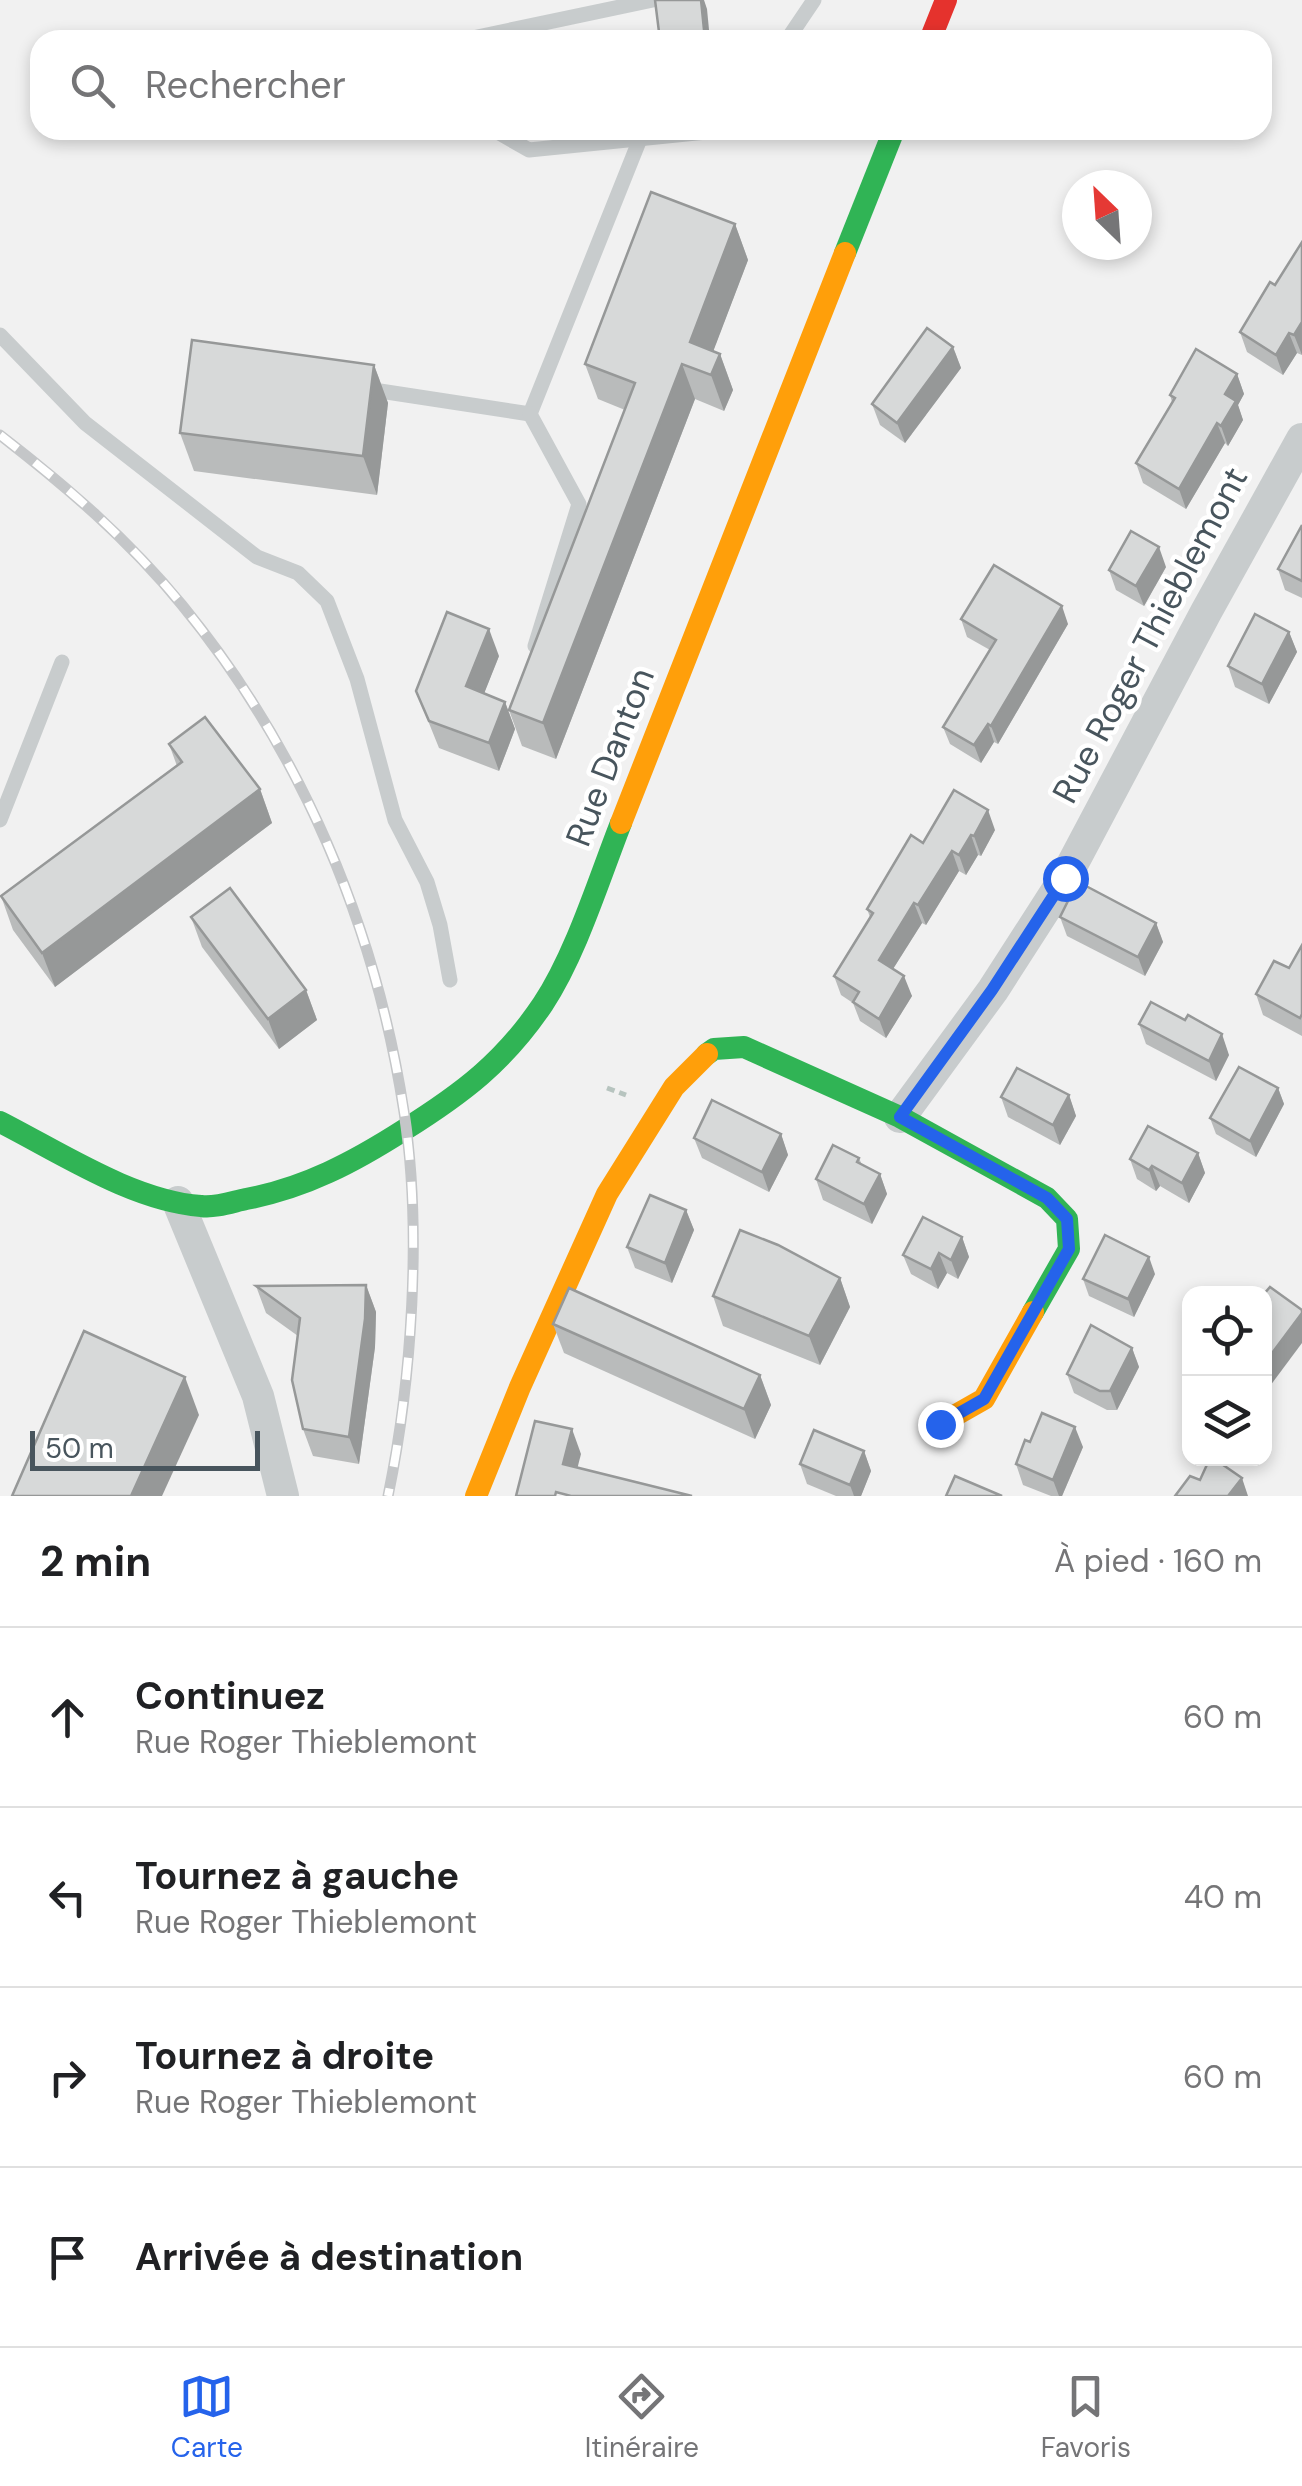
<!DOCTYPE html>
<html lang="fr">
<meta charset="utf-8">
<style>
:root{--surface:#fff;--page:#f6f6f6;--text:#202124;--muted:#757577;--line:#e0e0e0;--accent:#2563eb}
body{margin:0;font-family:"DM Sans",sans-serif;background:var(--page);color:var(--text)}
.controls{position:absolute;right:30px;bottom:30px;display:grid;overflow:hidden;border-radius:20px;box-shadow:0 5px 15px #0003}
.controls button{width:90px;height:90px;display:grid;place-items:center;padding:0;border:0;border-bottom:2px solid var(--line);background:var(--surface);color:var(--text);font:50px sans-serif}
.compass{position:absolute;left:1062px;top:170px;width:90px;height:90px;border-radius:50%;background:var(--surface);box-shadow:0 5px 15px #0003;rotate:335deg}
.scale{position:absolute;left:30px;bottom:25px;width:230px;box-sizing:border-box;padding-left:10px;border:5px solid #48555d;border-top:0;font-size:28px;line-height:35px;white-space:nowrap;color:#48555d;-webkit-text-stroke:8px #fff;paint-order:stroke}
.stop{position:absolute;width:30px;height:30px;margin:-22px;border:8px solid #2563eb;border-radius:50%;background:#fff}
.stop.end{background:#2563eb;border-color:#fff;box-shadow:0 2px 10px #0008}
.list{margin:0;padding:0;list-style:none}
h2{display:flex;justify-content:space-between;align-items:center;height:130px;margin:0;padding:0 40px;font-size:42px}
h2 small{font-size:32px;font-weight:400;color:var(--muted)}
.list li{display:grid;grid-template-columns:65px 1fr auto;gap:30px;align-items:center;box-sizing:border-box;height:180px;padding:0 40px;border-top:2px solid var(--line)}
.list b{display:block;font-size:38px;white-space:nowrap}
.list p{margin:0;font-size:32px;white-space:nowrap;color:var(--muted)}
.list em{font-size:32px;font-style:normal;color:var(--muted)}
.icon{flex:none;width:55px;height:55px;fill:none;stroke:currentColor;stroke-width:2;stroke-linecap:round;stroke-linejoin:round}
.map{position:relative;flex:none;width:1302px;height:1496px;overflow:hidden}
.search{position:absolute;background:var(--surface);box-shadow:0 5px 15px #0003;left:30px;right:30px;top:30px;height:110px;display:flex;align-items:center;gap:25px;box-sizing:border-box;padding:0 35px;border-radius:30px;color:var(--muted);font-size:38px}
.sheet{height:850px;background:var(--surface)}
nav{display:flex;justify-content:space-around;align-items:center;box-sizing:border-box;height:140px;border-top:2px solid var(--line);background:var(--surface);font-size:28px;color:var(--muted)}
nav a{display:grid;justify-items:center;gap:5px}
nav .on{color:var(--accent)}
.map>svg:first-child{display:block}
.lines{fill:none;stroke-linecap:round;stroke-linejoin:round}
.path{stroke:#b7c4bf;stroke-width:5;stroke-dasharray:8 5;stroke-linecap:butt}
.lane{stroke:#c8cccd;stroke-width:15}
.street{stroke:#c8cccd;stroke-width:32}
.fast{stroke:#30b455;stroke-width:22}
.slow{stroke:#ff9f0a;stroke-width:22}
.jam{stroke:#e5322d;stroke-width:22}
.rail-casing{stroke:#c4c6c8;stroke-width:11}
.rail{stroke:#fff;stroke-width:8;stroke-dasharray:22;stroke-linecap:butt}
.wall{fill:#b9bbbb}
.shaded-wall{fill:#969898}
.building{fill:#d7d9d9;stroke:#969898;stroke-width:2.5}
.route{stroke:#2563eb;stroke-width:12}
.labels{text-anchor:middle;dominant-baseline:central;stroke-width:9;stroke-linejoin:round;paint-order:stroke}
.street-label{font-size:35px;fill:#48555d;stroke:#fff}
</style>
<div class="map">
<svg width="1302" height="1496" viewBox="0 0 1302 1496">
<rect width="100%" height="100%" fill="#f1f1f1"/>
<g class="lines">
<path class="path" d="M607 1088 626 1095"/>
<g class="lane">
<path d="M463 40 653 0"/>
<path d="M787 40 814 0"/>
<path d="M494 130 529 150 726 130"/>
<path d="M0 335 85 423 257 557 298 573 327 601 357 679 395 820 427 882 440 925 450 980"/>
<path d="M367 389 530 414 640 139"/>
<path d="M530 414 579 504 535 646"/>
<path d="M0 820 62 662"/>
</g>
<g class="street">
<path d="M900 1117 993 990 1065 878 1206 612 1302 439"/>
<path d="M178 1202 258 1396 283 1496"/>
</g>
<g class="fast">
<path d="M845 253 894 130"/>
<path d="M707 1054 714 1049 744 1047 900 1117 1047 1198 1067 1219 1069 1249 1033 1312"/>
<path d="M0 1122C61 1153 133 1201 201 1206 215 1208 232 1202 246 1199 305 1188 354 1162 404 1130 463 1093 504 1062 543 1004 576 954 599 879 621 823"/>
</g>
<g class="slow">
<path d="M621 823 845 253"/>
<path d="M940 1424 984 1399 1033 1312"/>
<path d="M476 1496 520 1387 607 1194 674 1087 707 1054"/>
</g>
<path class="jam" d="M930 40 946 0"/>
<defs>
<path id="rail" d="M0 435C66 486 129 540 182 605 301 750 376 927 404 1112 422 1229 412 1380 388 1496"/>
</defs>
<use href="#rail" class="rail-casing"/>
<use href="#rail" class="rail"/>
</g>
<g class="wall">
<path d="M735 224 748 260 713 351 720 354 733 390 724 411 695 399 556 759 522 746 509 710 625 410 598 399 585 364Z"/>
<path d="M1302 242V355L1297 353 1283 375 1247 352 1240 332 1275 285Z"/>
<path d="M953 347 961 368 905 443 880 425 872 404Z"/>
<path d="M374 365 388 403 377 495 194 471 180 433Z"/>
<path d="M1237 374 1244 394 1238 405 1243 420 1228 446 1225 443 1186 509 1143 483 1136 463 1172 402 1170 395Z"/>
<path d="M1302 525V598L1285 590 1278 569Z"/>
<path d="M1166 567 1144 606 1116 590 1109 570Z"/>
<path d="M961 619 1068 624 998 744 994 742 981 763 950 744 943 727 990 650 967 637Z"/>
<path d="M1289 632 1297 652 1269 704 1235 687 1228 666Z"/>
<path d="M499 656 484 693 505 702 515 729 499 771 439 748 416 691Z"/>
<path d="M169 744 260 789 272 823 55 987 13 930 1 896 177 766Z"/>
<path d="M995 830 981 856 978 855 966 875 959 871 926 925 922 923 893 969 912 996 886 1038 860 1021 853 1003 841 995 834 976 870 917 867 909 923 843Z"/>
<path d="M1082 893 1156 923 1163 942 1145 976 1067 936 1060 917Z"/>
<path d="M191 917 306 990 317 1020 279 1049 202 947Z"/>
<path d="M1302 945V1036L1263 1015 1256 994 1289 968Z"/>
<path d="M1139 1024 1229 1055 1216 1081 1146 1044Z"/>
<path d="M1278 1088 1284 1104 1256 1157 1216 1134 1210 1118Z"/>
<path d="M1069 1095 1076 1116 1060 1145 1008 1117 1001 1097Z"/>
<path d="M781 1134 788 1155 769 1192 702 1158 694 1138Z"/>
<path d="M1198 1153 1205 1173 1189 1203 1160 1186 1156 1191 1137 1179 1130 1159Z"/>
<path d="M859 1158 862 1165 880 1174 887 1194 872 1224 823 1200 816 1179Z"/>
<path d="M686 1210 694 1230 672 1283 635 1268 627 1247Z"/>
<path d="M962 1237 969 1257 958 1279 947 1273 938 1289 911 1274 903 1255Z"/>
<path d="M1155 1274 1134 1317 1089 1296 1083 1279Z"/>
<path d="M840 1278 850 1307 820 1365 723 1326 713 1296Z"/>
<path d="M366 1285 376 1312 375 1347 359 1464 313 1456 303 1429 298 1336 266 1313 256 1286Z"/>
<path d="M553 1324 760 1375 771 1405 755 1439 564 1353Z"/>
<path d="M1132 1348 1139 1367 1117 1410H1107L1074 1393 1067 1374Z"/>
<path d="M1030 1442 1083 1447 1062 1496H1051L1023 1485 1016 1464Z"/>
<path d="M864 1451 871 1471 861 1496H836L807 1484 800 1464Z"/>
</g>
<g class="shaded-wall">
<path d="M701 0H704L707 9 710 40H705Z"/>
<path d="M735 224 748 260 705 373 690 342Z"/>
<path d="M1302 322V355L1294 335Z"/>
<path d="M1289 333 1297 353 1283 375 1276 355Z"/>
<path d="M953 347 961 368 905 443 897 423Z"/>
<path d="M720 354 733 390 724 411 711 375Z"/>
<path d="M682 364 695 399 556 759 543 723Z"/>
<path d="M374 365 388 403 377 495 363 456Z"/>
<path d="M1237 374 1244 394 1238 405 1243 420 1228 446 1221 426 1225 394Z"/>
<path d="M1217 423 1225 443 1186 509 1179 489Z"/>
<path d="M1159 547 1166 567 1144 606 1136 586Z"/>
<path d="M1062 606 1068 624 998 744 991 726Z"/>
<path d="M489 629 499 656 476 714 466 686Z"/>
<path d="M1289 632 1297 652 1269 704 1262 684Z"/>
<path d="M505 702 515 729 499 771 489 743Z"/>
<path d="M988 724 994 742 981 763 974 745Z"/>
<path d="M260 789 272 823 55 987 42 953Z"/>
<path d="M988 810 995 830 981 856 974 836Z"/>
<path d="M971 835 978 855 966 875 959 855Z"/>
<path d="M952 851 959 871 926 925 918 905Z"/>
<path d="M914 903 922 923 886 980 879 960Z"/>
<path d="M1156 923 1163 942 1145 976 1138 957Z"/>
<path d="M904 976 912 996 886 1038 879 1019Z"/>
<path d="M306 990 317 1020 279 1049 268 1019Z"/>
<path d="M1222 1034 1229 1055 1216 1081 1209 1061Z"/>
<path d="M1278 1088 1284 1104 1256 1157 1250 1141Z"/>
<path d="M1069 1095 1076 1116 1060 1145 1053 1125Z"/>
<path d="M781 1134 788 1155 769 1192 762 1172Z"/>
<path d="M1198 1153 1205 1173 1189 1203 1182 1183Z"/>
<path d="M1152 1166 1160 1186 1156 1191 1149 1170Z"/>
<path d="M880 1174 887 1194 872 1224 864 1204Z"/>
<path d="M686 1210 694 1230 672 1283 665 1263Z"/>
<path d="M962 1237 969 1257 958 1279 951 1260Z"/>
<path d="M939 1253 947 1273 938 1289 931 1269Z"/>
<path d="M1149 1257 1155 1274 1134 1317 1128 1299Z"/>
<path d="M840 1278 850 1307 820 1365 809 1336Z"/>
<path d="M366 1285 376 1312 375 1347 359 1464 349 1437Z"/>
<path d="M1302 1313V1343L1264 1394V1364Z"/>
<path d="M1132 1348 1139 1367 1117 1410 1110 1391Z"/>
<path d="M760 1375 771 1405 755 1439 744 1409Z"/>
<path d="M185 1377 199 1415 162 1496H131Z"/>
<path d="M1075 1427 1083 1447 1062 1496H1059L1053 1480Z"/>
<path d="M572 1429 581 1454 572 1489 563 1464Z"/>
<path d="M864 1451 871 1471 861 1496H854L850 1485Z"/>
<path d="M1242 1478 1248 1496H1228Z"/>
</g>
<g class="building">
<path d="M655 0H701L705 40H660Z"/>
<path d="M651 192 735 224 690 342 720 354 711 375 682 364 543 723 509 710 635 383 585 364Z"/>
<path d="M1302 242V322L1294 335 1289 333 1276 355 1240 332 1270 282 1275 285Z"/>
<path d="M927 328 953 347 897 423 872 404Z"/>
<path d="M192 340 374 365 363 456 180 433Z"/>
<path d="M1196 349 1237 374 1225 394 1236 401 1221 426 1217 423 1179 489 1136 463 1175 398 1170 395Z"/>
<path d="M1302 525V581L1278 569Z"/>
<path d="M1131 531 1159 547 1136 586 1109 570Z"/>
<path d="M994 565 1062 606 991 726 988 724 974 745 943 727 996 640 961 619Z"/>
<path d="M447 612 489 629 466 686 505 702 489 743 429 721 416 691Z"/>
<path d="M1255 614 1289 632 1262 684 1228 666Z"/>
<path d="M205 717 260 789 42 953 1 896 182 762 169 744Z"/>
<path d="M954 790 988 810 974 836 971 835 959 855 952 851 918 905 914 903 879 960 904 976 879 1019 853 1002 859 992 834 976 873 913 867 909 911 835 923 843Z"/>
<path d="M1086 886 1156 923 1138 957 1060 917 1074 889 1082 893Z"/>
<path d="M230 888 306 990 268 1019 191 917Z"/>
<path d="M1302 945V1014L1300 1018 1256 994 1274 961 1289 968Z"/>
<path d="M1151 1002 1185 1020 1188 1015 1222 1034 1209 1061 1139 1024Z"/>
<path d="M1239 1067 1278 1088 1250 1141 1210 1118Z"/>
<path d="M1017 1068 1069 1095 1053 1125 1001 1097Z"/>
<path d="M712 1100 781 1134 762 1172 694 1138Z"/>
<path d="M1148 1126 1198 1153 1182 1183 1152 1166 1149 1170 1130 1159Z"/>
<path d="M833 1145 859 1158 857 1162 880 1174 864 1204 816 1179Z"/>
<path d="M650 1195 686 1210 665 1263 627 1247Z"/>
<path d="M923 1217 962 1237 951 1260 939 1253 931 1269 903 1255Z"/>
<path d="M740 1230 778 1245 840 1278 809 1336 713 1296Z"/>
<path d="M1105 1235 1149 1257 1128 1299 1083 1279Z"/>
<path d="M366 1285 365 1319 349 1437 303 1429 292 1380 300 1318 256 1286Z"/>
<path d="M1270 1287 1302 1310V1313L1264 1364V1294Z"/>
<path d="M569 1288 760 1375 744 1409 553 1324Z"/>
<path d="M1091 1325 1132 1348 1110 1391H1100L1067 1374Z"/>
<path d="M84 1331 185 1377 131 1496H12Z"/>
<path d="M1042 1413 1075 1427 1053 1480 1016 1464 1025 1440 1030 1442Z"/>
<path d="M535 1421 572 1429 563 1464 692 1496H571L556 1492 555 1496H516Z"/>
<path d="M814 1430 864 1451 850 1485 800 1464Z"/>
<path d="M1210 1458H1213L1242 1478 1228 1496H1175L1190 1476 1200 1480Z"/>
<path d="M955 1476 1002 1496H946Z"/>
</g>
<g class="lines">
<path class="route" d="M940 1424 984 1399 1069 1249 1067 1219 1047 1198 900 1117 992 990 1065 878"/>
</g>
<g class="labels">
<g class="street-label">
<text transform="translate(1150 635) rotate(-62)">Rue Roger Thieblemont</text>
<text transform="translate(610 757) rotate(-69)">Rue Danton</text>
</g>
</g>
</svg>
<div class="controls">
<button><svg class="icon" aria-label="locate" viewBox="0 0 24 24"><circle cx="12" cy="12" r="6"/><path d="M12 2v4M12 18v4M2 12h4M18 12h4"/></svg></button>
<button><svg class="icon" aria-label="layers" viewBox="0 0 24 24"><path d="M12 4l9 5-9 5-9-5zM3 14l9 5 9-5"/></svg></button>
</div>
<svg class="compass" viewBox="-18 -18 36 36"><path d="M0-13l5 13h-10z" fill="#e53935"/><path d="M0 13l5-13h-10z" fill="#757577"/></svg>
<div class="scale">50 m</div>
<div class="stop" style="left:1065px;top:878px"></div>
<div class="stop end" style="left:940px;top:1424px"></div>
<div class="search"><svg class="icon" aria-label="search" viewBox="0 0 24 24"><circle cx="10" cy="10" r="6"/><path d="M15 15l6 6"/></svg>Rechercher</div>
</div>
<section class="sheet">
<h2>2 min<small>À pied · 160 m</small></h2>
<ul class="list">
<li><svg class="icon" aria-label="ahead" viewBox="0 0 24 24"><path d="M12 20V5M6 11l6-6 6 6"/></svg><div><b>Continuez</b><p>Rue Roger Thieblemont</p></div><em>60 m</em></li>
<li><svg class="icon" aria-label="left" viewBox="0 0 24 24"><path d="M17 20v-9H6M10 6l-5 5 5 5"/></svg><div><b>Tournez à gauche</b><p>Rue Roger Thieblemont</p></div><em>40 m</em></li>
<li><svg class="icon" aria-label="right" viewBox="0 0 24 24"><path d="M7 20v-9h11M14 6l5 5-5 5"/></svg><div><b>Tournez à droite</b><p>Rue Roger Thieblemont</p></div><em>60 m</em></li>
<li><svg class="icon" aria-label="arrive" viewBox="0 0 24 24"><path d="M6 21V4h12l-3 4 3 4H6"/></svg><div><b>Arrivée à destination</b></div></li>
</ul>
</section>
<nav>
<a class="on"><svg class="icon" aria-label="map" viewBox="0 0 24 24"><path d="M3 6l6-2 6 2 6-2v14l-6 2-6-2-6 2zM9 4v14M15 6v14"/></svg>Carte</a>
<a><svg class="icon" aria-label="directions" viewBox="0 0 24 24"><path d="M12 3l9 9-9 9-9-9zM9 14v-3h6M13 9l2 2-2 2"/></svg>Itinéraire</a>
<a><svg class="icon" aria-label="saved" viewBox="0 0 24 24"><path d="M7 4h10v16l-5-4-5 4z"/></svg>Favoris</a>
</nav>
